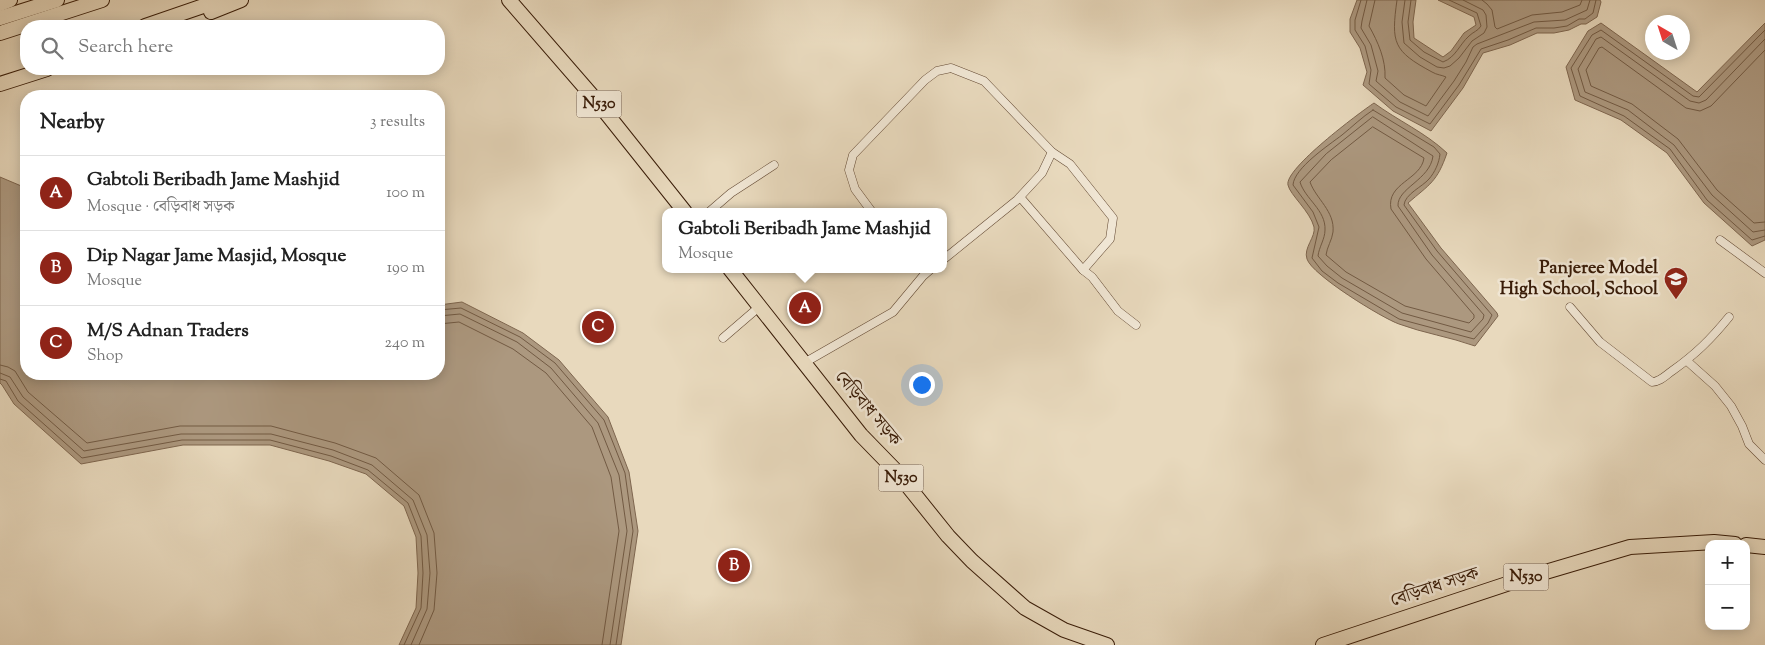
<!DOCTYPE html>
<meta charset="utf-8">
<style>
:root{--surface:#fff;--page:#f6f6f6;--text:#222;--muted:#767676;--line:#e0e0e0;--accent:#8f2418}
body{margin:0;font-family:"Sorts Mill Goudy","Noto Serif Bengali",serif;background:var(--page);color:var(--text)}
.controls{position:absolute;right:15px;bottom:15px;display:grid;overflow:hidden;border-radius:10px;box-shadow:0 2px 12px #0003}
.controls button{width:45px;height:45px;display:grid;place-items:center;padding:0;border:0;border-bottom:1px solid var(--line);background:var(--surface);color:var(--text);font:25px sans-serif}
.compass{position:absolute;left:1645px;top:15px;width:45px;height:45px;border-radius:50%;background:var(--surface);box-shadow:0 2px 12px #0003;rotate:321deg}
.you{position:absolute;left:921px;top:384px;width:18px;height:18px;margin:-12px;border:4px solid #fff;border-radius:50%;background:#1a73e8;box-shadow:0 0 0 8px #1a73e833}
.badge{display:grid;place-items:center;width:32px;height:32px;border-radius:50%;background:var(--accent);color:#fff;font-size:16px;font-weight:700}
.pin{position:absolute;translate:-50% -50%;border:2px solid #fff;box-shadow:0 1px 5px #0006}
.popup{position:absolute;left:662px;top:208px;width:285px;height:65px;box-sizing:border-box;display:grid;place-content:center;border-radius:10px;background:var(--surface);filter:drop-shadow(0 1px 4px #0005);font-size:16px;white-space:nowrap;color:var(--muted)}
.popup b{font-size:19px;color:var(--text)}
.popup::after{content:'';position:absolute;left:50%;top:100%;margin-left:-10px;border:10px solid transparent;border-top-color:var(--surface)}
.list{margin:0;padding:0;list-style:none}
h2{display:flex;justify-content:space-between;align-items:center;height:65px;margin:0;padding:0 20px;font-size:21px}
h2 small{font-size:16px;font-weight:400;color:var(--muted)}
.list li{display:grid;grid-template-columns:32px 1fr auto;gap:15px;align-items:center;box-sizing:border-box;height:75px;padding:0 20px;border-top:1px solid var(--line)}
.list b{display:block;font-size:19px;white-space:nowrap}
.list p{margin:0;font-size:16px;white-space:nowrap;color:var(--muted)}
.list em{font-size:16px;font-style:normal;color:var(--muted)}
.icon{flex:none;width:28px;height:28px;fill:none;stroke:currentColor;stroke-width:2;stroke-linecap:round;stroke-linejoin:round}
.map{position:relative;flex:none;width:1765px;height:645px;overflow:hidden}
.search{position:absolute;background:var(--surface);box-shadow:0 2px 12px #0003;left:20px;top:20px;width:425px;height:55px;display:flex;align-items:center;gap:12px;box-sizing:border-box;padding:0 18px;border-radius:20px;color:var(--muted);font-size:19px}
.panel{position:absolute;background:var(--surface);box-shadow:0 2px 12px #0003;left:20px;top:90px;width:425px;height:290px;border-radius:20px}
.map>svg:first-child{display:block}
.water{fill:#ac987f;stroke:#7e664f}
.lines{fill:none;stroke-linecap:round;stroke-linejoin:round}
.shore{stroke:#725a43;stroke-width:1}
.street-casing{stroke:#644a34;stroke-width:9}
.highway-casing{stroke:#381b07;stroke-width:16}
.street{stroke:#f0e6d4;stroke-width:8}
.highway{stroke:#e8d9bd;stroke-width:14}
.labels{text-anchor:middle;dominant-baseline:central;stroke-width:5;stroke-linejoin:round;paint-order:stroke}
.shield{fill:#f0e6d4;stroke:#6f5844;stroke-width:1}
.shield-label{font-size:16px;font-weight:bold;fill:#381b07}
.poi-label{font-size:18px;font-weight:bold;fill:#381b07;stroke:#f0e6d4;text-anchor:end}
.street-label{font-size:18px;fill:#381b07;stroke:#f0e6d4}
</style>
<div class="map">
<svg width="1765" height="645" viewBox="0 0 1765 645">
<rect width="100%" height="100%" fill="#e8d9bd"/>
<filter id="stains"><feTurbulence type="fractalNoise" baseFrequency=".004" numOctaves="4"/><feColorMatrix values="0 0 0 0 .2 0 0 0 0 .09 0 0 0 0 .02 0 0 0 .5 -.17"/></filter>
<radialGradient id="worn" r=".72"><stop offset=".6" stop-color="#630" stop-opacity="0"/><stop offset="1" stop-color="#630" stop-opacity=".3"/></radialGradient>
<g class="water">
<path d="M1357 0H1416L1413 22 1414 38 1443 57 1451 51 1464 33 1476 25 1474 17 1438 0H1600L1601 2 1597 17 1586 24H1581L1569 30 1554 33H1537L1510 45 1483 53 1463 88 1431 131 1393 111 1363 85 1367 72 1360 48 1350 32V19Z"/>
<path d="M1601 23 1697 92 1765 23V240L1752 246 1704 203 1667 153 1621 120 1575 100 1566 67 1588 31Z"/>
<path d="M1374 103C1397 120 1426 133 1447 153 1437 182 1430 184 1408 203L1441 248 1497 313 1498 316 1475 346C1450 337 1423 333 1399 324 1382 318 1312 275 1307 259 1303 248 1316 237 1314 227 1310 211 1290 195 1288 185 1284 169 1359 113 1374 103Z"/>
<path d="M0 177 26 188V374H439V305L462 302 523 333 559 360 608 417 629 472 638 531 621 645H399L416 608 418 573 416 537 404 506 366 474 329 461 270 445H183L81 464 14 404 2 385 0 383Z"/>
</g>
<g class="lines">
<g class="shore">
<path d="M1361 0 1355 20V30L1365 46 1371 70 1369 84 1396 107 1430 124 1459 85 1481 49 1508 40 1536 28H1554L1567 26 1579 19H1585L1593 13 1596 0"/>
<path d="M1367 0 1362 21 1361 28 1371 45 1378 71 1376 81 1400 102 1428 116 1454 81 1466 62 1473 47 1477 44 1534 22 1565 20 1587 10 1590 0"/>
<path d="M1375 0 1369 26C1378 42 1386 60 1385 78L1404 95 1426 106 1446 77C1442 75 1437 75 1432 72 1393 51 1391 43 1397 0"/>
<path d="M1405 0 1402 22 1404 43 1420 57 1437 67 1444 68 1450 66 1459 58 1472 41 1484 33 1487 27 1486 15 1483 10 1463 0"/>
<path d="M1411 0 1408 22 1410 40 1424 52 1443 62C1456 57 1459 45 1469 36 1473 32 1478 31 1481 26L1477 13 1449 0"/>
<path d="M1482 0 1487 4 1492 10 1495 27 1497 29 1532 15 1562 12 1580 5 1582 0"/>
<path d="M1765 30 1699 97 1693 96 1601 30 1592 35 1571 68 1580 96 1624 116 1670 149 1707 200 1752 240 1765 236"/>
<path d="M1765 39 1706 100 1699 103 1690 101 1601 37 1596 39 1578 69 1585 92 1628 110 1674 145 1712 195 1753 232 1765 230"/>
<path d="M1765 50 1711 106 1700 111 1686 108 1602 47 1599 48 1586 70 1591 86 1632 104 1678 139 1717 190 1754 223 1765 222"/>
<path d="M1373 110 1434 147 1440 154C1439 163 1435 172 1429 179 1422 187 1405 194 1404 205L1437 251 1492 315 1488 323 1474 339 1399 319 1338 283 1322 271 1312 258 1319 227 1313 212 1293 185C1294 168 1329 145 1342 135 1352 127 1362 117 1373 110Z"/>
<path d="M1373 117 1433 156C1430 180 1397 188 1398 206L1432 255 1484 315 1483 319 1471 332 1402 313 1342 278 1327 266 1318 256C1319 247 1325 239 1325 230 1326 210 1305 199 1300 182L1326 154Z"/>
<path d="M1373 127 1424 158C1421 180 1386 183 1391 209L1426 259 1474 315V318L1469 323 1405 306 1346 272 1326 255C1327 247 1332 240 1333 232 1335 211 1316 199 1310 182L1331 160Z"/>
<path d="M439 310 461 308 520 337 555 363 604 420 625 473 633 531 616 645"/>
<path d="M439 316 460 314 517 342 551 368 598 423 619 475 627 531 610 645"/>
<path d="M439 324 459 322 513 349 546 373 592 427 611 477 619 531 602 645"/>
<path d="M0 365 8 367 15 371 28 392 87 443 180 426H271L335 443 376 458 419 495 434 533 437 573 434 610 419 645"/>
<path d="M0 373 10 377 23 397 84 451 181 434H271L333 450 372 465 413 500 427 535 430 573 427 609 411 645"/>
<path d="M0 379 6 381 18 401 82 458 182 440H270L331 456 368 470 408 503 421 536 423 573 421 608 404 645"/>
</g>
<defs>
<g id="street">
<path d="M1020 197 1083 270 1092 277 1118 311 1136 325"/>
<path d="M709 212 731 193 774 165"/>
<path d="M872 212 855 189 849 170 853 155 925 80 937 71 951 68 984 81 1052 152 1070 164 1113 218 1110 239 1083 270"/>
<path d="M1720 240 1765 273"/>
<path d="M944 259 1017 200 1042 173 1052 152"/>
<path d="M1570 307 1600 342 1652 382C1660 382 1666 375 1672 371 1696 354 1711 339 1729 317"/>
<path d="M723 338 759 307"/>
<path d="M1687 361 1715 386 1731 406 1742 426 1749 444 1765 460"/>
<path d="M804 363 893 312 923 276 931 269"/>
</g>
<g id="highway">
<path d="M509 0 595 99 685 212"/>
<path d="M0 4 10 0"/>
<path d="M211 12 241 0"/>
<path d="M0 18 57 0"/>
<path d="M145 26 221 0"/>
<path d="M0 33 102 0"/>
<path d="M0 84 47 69"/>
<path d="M730 269 861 435 895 470 948 536 972 561 1025 608 1064 630 1107 645"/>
<path d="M1746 545 1765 547"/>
<path d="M1323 645 1525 578 1630 547 1714 542 1735 544"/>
</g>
</defs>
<use href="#street" class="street-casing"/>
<use href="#highway" class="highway-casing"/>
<use href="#street" class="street"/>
<use href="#highway" class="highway"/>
</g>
<defs>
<symbol id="school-pin" viewBox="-11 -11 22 30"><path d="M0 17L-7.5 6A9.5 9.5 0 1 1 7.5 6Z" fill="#8f2418" stroke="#f0e6d4"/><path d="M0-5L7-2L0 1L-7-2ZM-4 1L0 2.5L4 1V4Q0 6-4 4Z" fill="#fff"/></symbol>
</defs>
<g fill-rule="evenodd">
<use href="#school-pin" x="1662" y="265" width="28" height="38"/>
</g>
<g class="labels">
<g class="shield">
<rect x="576.5" y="90.5" width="45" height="27" rx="4"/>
<rect x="878.5" y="464.5" width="45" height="27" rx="4"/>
<rect x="1503.5" y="563.5" width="45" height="27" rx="4"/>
</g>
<g class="shield-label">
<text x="599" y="104">N530</text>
<text x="901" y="478">N530</text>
<text x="1526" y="577">N530</text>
</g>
<g class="poi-label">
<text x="1658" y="269">Panjeree Model<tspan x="1658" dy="21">High School, School</tspan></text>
</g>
<g class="street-label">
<text transform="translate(867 409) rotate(50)">বেড়িবাধ সড়ক</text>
<text transform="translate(1435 588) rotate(-18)">বেড়িবাধ সড়ক</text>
</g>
</g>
<rect width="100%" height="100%" filter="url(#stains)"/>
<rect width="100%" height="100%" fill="url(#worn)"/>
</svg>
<div class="controls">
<button>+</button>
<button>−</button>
</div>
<svg class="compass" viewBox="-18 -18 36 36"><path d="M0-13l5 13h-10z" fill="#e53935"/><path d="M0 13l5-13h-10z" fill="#767676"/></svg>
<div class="you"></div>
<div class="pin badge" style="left:805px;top:308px">A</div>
<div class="popup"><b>Gabtoli Beribadh Jame Mashjid</b>Mosque</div>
<div class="pin badge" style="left:734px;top:566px">B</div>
<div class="pin badge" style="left:598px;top:327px">C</div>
<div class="search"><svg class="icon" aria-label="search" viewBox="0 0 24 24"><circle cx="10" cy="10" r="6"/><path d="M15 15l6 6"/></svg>Search here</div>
<section class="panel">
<h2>Nearby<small>3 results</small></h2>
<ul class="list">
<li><span class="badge">A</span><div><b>Gabtoli Beribadh Jame Mashjid</b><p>Mosque · বেড়িবাধ সড়ক</p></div><em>100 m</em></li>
<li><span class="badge">B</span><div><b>Dip Nagar Jame Masjid, Mosque</b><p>Mosque</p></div><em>190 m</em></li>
<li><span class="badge">C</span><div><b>M/S Adnan Traders</b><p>Shop</p></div><em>240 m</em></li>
</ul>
</section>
</div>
